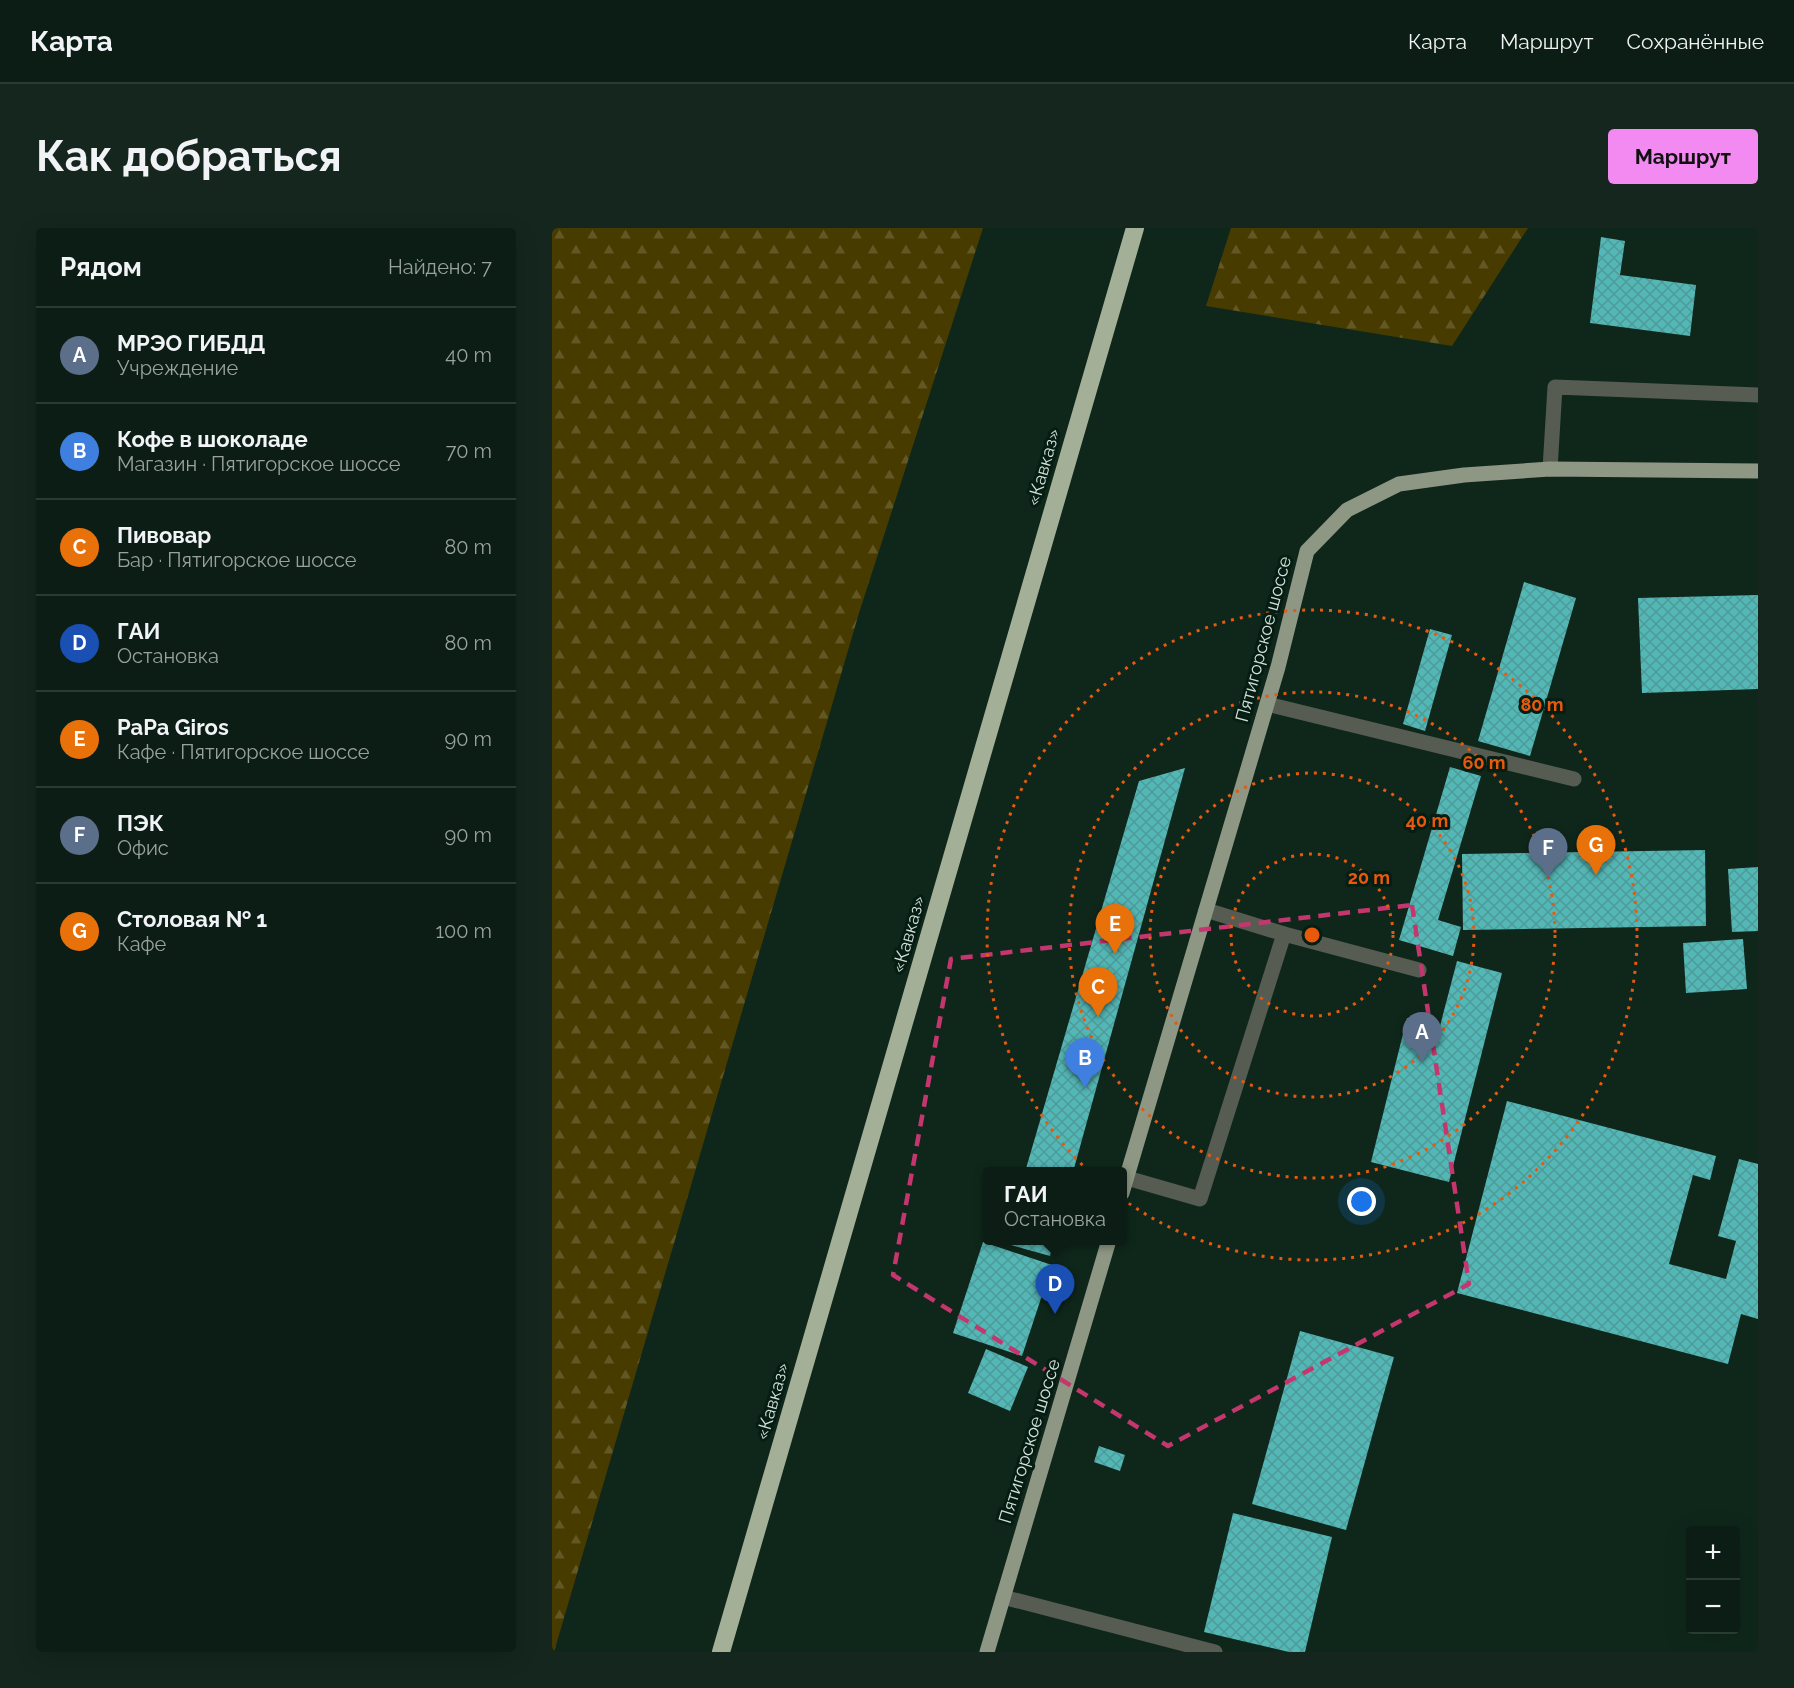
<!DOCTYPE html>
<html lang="ru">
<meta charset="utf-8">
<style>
:root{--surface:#0b1d14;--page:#14261d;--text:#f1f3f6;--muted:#9aa2a0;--line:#2b3b34;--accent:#f28af2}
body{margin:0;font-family:Raleway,sans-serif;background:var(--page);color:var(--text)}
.controls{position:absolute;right:18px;bottom:18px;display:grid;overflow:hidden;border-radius:6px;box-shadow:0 6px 24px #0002}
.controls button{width:54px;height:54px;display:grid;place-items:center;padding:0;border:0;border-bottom:2px solid var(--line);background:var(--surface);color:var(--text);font:30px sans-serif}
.you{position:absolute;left:810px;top:974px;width:21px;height:21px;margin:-15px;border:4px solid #fff;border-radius:50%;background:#1a73e8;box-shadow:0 0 0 9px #1a73e833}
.badge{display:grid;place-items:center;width:39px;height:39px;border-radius:50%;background:var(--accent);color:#fff;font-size:20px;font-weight:700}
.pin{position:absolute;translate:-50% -50px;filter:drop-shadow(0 2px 3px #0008)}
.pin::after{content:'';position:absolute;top:32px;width:21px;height:18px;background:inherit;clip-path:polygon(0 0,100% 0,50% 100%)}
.popup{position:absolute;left:431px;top:939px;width:144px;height:78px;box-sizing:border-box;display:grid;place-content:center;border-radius:6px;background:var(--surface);filter:drop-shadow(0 2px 4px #0005);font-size:20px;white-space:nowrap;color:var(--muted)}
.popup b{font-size:22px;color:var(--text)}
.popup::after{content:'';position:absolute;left:50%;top:100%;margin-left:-12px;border:12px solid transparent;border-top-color:var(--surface)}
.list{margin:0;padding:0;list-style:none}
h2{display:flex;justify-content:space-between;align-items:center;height:78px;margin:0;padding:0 24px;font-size:26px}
h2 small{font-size:20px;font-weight:400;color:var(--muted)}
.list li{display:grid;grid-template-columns:39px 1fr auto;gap:18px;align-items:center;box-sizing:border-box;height:96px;padding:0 24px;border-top:2px solid var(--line)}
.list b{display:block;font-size:22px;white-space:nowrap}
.list p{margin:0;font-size:20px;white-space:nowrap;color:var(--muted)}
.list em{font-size:20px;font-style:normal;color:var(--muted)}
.map{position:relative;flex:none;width:1206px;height:1424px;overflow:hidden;border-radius:6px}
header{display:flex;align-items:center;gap:36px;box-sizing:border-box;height:84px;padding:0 30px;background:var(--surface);border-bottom:2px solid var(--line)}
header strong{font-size:28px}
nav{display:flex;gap:33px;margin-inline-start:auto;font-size:21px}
.intro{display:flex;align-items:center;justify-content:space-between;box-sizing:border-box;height:144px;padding:0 36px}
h1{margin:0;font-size:42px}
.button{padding:15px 27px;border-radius:6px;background:var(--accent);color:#111;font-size:21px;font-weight:700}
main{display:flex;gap:36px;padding:0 36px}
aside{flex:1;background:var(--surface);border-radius:6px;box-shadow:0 6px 24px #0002}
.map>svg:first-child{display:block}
.forest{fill:url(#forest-firs)}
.building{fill:url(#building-cross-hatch)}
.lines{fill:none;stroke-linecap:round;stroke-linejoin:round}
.minor{stroke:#575c52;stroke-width:15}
.major{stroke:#8e9783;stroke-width:15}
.highway{stroke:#a3af96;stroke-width:18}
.marked{fill:none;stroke:#c5366e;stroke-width:4.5;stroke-dasharray:12 8;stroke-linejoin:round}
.ring{fill:none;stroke:#e8590c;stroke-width:3;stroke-dasharray:3 6}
.labels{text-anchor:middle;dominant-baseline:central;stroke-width:6;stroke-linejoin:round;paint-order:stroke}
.street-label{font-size:18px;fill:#d4e2da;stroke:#051d12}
.centre{fill:#e8590c;stroke:#051d12;stroke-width:3}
.ring-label{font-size:18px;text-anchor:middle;font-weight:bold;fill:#e8590c;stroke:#051d12;stroke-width:6;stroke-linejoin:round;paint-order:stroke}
</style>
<header>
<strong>Карта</strong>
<nav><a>Карта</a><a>Маршрут</a><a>Сохранённые</a></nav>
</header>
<div class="intro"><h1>Как добраться</h1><a class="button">Маршрут</a></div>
<main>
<aside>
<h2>Рядом<small>Найдено: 7</small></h2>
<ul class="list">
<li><span class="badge" style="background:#5c6f8a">A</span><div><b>МРЭО ГИБДД</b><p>Учреждение</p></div><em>40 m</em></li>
<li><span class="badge" style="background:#3f7fe0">B</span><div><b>Кофе в шоколаде</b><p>Магазин · Пятигорское шоссе</p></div><em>70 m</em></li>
<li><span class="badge" style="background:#e8710a">C</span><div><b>Пивовар</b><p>Бар · Пятигорское шоссе</p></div><em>80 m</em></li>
<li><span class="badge" style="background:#1a4fb4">D</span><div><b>ГАИ</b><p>Остановка</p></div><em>80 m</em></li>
<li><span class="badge" style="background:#e8710a">E</span><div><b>PaPa Giros</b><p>Кафе · Пятигорское шоссе</p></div><em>90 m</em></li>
<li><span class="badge" style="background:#5c6f8a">F</span><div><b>ПЭК</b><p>Офис</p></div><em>90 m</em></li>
<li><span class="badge" style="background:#e8710a">G</span><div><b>Столовая № 1</b><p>Кафе</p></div><em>100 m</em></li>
</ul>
</aside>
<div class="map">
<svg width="1206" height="1424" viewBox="0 0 1206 1424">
<defs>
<pattern id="forest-firs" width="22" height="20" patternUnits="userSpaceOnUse" patternTransform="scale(1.5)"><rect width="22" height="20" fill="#483b00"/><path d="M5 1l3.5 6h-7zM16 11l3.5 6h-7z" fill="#625725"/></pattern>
<pattern id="building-cross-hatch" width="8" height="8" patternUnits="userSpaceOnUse" patternTransform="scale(1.5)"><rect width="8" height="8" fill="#53b7b6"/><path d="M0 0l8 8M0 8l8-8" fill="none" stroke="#4e9a99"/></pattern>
</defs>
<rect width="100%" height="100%" fill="#0f271b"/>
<g class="forest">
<path d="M0 0H431L307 385 2 1424H0Z"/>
<path d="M679 0H976L900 118 654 78Z"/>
</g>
<g class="building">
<path d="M1049 9 1073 13 1068 47 1144 57 1138 108 1038 95Z"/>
<path d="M972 354 1024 370 978 528 926 513Z"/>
<path d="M1206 367V461L1090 465 1086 370Z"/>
<path d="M878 401 900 407 873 503 851 496Z"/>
<path d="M898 539 929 548 886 692 909 699 901 728 847 712Z"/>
<path d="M633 540 521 944H473L587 553Z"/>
<path d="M1153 622 1154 698 911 702 910 626Z"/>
<path d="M1206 639V703L1180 704 1176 641Z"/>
<path d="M1191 711 1195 761 1134 765 1131 715Z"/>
<path d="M905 733 950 745 897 954 819 934 855 790 888 798Z"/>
<path d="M955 873 1164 928 1158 952 1141 947 1117 1036 1174 1051 1184 1013 1166 1008 1187 931 1206 936V1091L1189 1086 1176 1136 905 1065Z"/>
<path d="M453 1012H502L498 1028 452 1015Z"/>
<path d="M431 1014 500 1037 470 1128 401 1105Z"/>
<path d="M748 1103 842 1129 794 1302 700 1276Z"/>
<path d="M434 1121 476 1139 458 1183 416 1165Z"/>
<path d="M547 1218 573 1227 568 1243 542 1234Z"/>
<path d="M681 1285 780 1309 753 1424H737L652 1404Z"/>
</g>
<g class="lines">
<g class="minor">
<path d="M998 241 1003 159 1206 167"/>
<path d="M715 476 1022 551"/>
<path d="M654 682 732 706 867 742"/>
<path d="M575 950 648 971 732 706"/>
<path d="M451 1369 663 1424"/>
</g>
<g class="major">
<path d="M570 965 726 439 755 323 795 282 847 256 912 247 998 241 1206 243"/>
<path d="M435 1424 557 1012"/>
</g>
<path class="highway" d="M169 1424 583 0"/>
</g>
<path class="marked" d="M860 677 917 1056 616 1218 341 1047 399 731Z"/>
<g class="ring">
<circle cx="760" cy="707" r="81"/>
<circle cx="760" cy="707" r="162"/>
<circle cx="760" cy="707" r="243"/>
<circle cx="760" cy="707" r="325"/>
</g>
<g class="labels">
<g class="street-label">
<text transform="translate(491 239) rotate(-74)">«Кавказ»</text>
<text transform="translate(711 411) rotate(-75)">Пятигорское шоссе</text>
<text transform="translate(356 706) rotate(-74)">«Кавказ»</text>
<text transform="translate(220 1173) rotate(-74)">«Кавказ»</text>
<text transform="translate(477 1213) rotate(-73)">Пятигорское шоссе</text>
</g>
</g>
<circle cx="760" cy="707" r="9" class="centre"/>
<g class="ring-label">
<text x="990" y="483">80 m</text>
<text x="932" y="541">60 m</text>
<text x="875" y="599">40 m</text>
<text x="817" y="656">20 m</text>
</g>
</svg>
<div class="controls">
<button>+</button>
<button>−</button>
</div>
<div class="you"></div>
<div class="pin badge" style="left:870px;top:834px;background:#5c6f8a">A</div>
<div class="pin badge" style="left:533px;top:860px;background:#3f7fe0">B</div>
<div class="pin badge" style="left:546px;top:789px;background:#e8710a">C</div>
<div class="pin badge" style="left:503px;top:1086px;background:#1a4fb4">D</div>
<div class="popup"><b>ГАИ</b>Остановка</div>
<div class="pin badge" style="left:563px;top:726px;background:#e8710a">E</div>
<div class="pin badge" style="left:996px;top:650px;background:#5c6f8a">F</div>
<div class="pin badge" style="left:1044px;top:647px;background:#e8710a">G</div>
</div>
</main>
